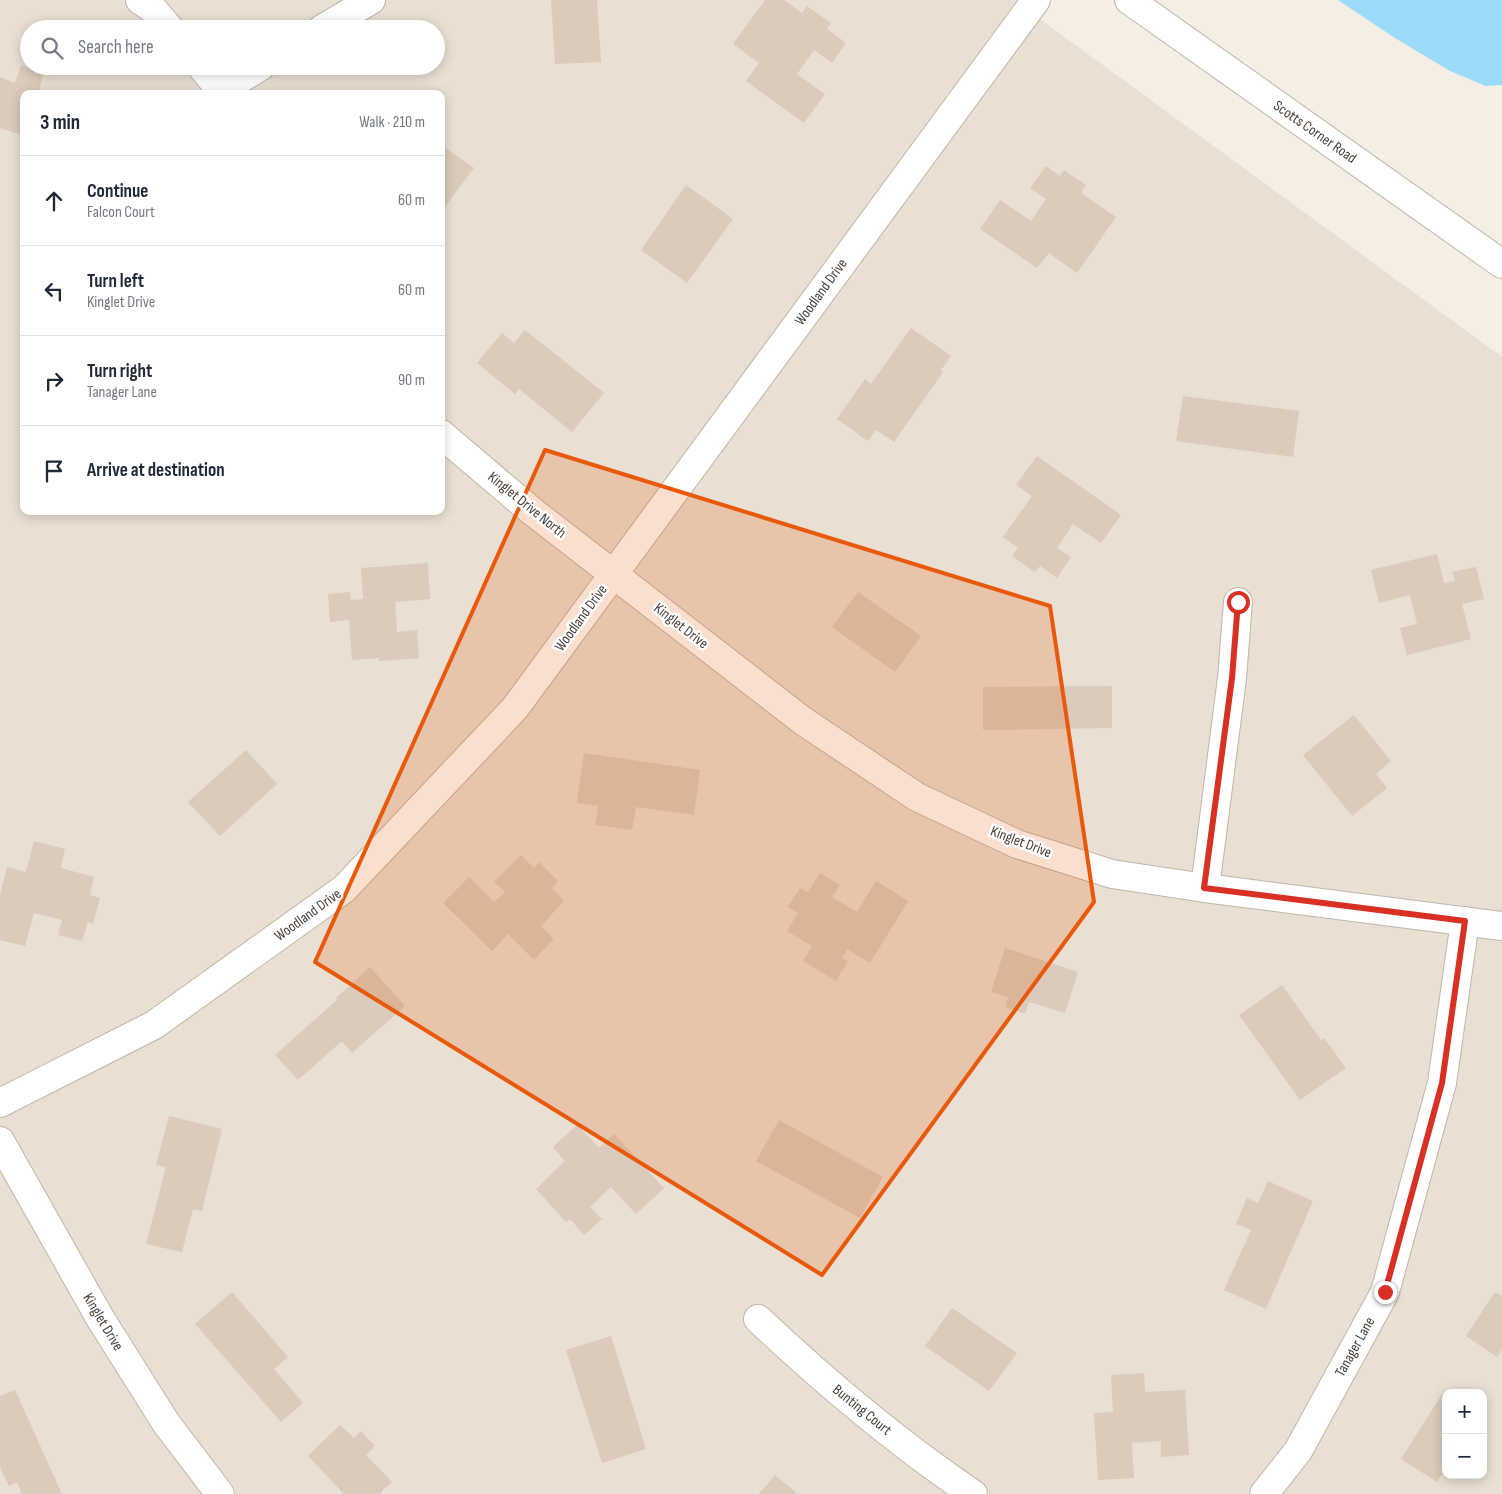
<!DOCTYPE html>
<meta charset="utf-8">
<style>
:root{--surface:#fff;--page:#f6f6f7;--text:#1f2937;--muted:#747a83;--line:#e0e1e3}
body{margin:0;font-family:"Sofia Sans Condensed",sans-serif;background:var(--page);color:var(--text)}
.controls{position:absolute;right:15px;bottom:15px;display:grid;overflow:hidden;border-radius:10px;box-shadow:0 2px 12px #0003}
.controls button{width:45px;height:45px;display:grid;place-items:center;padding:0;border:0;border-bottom:1px solid var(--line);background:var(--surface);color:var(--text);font:25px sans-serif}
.stop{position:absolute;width:15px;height:15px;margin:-11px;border:4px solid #d93025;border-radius:50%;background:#fff}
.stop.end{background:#d93025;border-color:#fff;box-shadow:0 1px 5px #0008}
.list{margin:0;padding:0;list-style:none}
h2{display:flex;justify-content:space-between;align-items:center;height:65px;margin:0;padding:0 20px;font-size:21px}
h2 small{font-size:16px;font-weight:400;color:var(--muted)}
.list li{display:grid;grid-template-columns:32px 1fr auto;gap:15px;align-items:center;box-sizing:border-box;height:90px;padding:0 20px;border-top:1px solid var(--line)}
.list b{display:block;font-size:19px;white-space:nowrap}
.list p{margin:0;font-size:16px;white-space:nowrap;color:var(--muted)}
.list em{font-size:16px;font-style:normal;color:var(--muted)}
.icon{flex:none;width:28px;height:28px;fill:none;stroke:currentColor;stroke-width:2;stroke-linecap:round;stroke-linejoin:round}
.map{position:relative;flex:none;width:1502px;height:1494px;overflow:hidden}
.search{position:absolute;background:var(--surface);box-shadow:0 2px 12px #0003;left:20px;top:20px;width:425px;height:55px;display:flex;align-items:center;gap:12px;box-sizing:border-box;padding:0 18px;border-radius:28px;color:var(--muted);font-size:19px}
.panel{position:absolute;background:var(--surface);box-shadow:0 2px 12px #0003;left:20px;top:90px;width:425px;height:425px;border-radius:10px}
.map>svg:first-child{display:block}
.residential{fill:#e9dfd2;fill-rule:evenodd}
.water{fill:#9adbf8}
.building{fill:#dacbbc}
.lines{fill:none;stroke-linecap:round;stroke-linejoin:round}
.minor-casing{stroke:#c1b5a6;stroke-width:30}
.minor{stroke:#fff;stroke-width:28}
.route{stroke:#d93025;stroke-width:6}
.marked{fill:#e8590c;fill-opacity:0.2;stroke:#e8590c;stroke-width:4;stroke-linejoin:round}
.labels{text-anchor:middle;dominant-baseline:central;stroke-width:5;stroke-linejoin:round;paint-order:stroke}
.street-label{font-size:15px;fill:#483e34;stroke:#fff}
</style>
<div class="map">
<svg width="1502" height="1494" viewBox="0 0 1502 1494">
<rect width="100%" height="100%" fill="#f4eee5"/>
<path class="residential" d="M0 0H1014L1502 357V1494H0ZM29 29H436V66H29ZM24 94H441V511H24ZM1446 1393H1483V1475H1446Z"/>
<path class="water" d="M1338 0H1502V85L1486 86 1450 71 1395 38Z"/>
<g class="building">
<path d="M551 0H597L601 62 555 64Z"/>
<path d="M765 0H784L802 13 807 6 831 23 827 29 846 43 832 63 814 50 797 74 825 94 804 123 746 81 759 63 733 44Z"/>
<path d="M21 65 44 72 39 90 50 93 24 94V136L0 128V77L15 83Z"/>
<path d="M441 145 474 168 441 212Z"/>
<path d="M1046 166 1060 176 1064 170 1086 185 1081 193 1116 217 1077 273 1049 253 1037 268 980 229 1000 200 1031 221 1046 199 1030 188Z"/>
<path d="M686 185 733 219 687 283 641 250Z"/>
<path d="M911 328 951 356 941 370 943 372 894 442 876 430 868 441 837 419 865 379 871 384Z"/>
<path d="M525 330 604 393 572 432 519 389 515 394 477 363 502 333 514 343Z"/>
<path d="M1183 396 1299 411 1293 457 1176 441Z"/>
<path d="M1037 456 1121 515 1101 543 1073 524 1057 548 1071 557 1057 578 1040 566 1035 572 1012 556 1018 548 1003 537 1032 496 1016 485Z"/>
<path d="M1437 554 1444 583 1455 581 1452 572 1476 567 1484 599 1462 604 1471 639 1407 655 1400 628 1417 624 1410 595 1379 603 1371 570Z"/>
<path d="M428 563 430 599 395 602 397 632 417 630 419 658 379 661V658L352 660 349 620 330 622 328 594 350 592 351 600 363 599 361 568Z"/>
<path d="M858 592 921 636 895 672 832 627Z"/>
<path d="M1112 686V728L983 730V687Z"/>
<path d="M1354 715 1391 761 1376 774 1387 788 1352 816 1303 755Z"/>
<path d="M246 750 277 784 220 836 188 802Z"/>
<path d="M584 753 700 770 694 815 636 807 632 830 595 825 598 806 577 803Z"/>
<path d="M34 841 65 849 61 868 94 877 90 895 100 898 93 924 88 922 82 941 58 935 62 920 34 913 25 946 0 940V895L7 867 26 872Z"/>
<path d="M521 855 534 868 539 862 558 881 552 888 564 901 541 926 554 939 534 960 508 934 492 951 443 903 469 877 494 902 505 892 494 882Z"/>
<path d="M820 873 840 885 832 897 857 912 876 881 908 901 870 963 847 949 842 958 848 961 836 981 803 961 812 946 787 931 798 913 788 907 800 888 808 892Z"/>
<path d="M1005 948 1078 972 1065 1013 1029 1002 1025 1014 1005 1007 1008 997 991 992Z"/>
<path d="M370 967 405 1006 352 1053 342 1041 298 1080 275 1055 337 1000 336 998Z"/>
<path d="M1282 985 1321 1040 1324 1038 1346 1068 1300 1100 1239 1015Z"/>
<path d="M169 1116 222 1129 202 1211 193 1209 182 1252 146 1244 166 1167 156 1165Z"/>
<path d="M779 1120 883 1177 860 1218 756 1161Z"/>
<path d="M577 1125 599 1148 614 1134 664 1188 636 1214 611 1187 590 1207 602 1219 584 1235 570 1219 566 1222 536 1189 565 1161 553 1147Z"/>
<path d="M1268 1181 1313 1201 1266 1309 1224 1290 1251 1230 1236 1224 1247 1198 1258 1203Z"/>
<path d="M232 1292 288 1357 274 1369 303 1403 281 1422 195 1324Z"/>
<path d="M1495 1292 1502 1296V1349L1497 1357 1466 1336Z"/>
<path d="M952 1308 1017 1353 989 1391 925 1346Z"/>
<path d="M611 1336 646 1449 602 1463 566 1350Z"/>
<path d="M1144 1373 1145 1392 1185 1390 1189 1455 1161 1457V1441L1132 1443 1134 1478 1098 1480 1094 1413 1113 1412 1111 1375Z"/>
<path d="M15 1390 62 1494H22L17 1482 9 1486 0 1467V1396Z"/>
<path d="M1442 1394 1446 1396V1468L1437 1482 1401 1459Z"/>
<path d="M340 1425 354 1438 361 1431 375 1446 366 1455 392 1482 379 1494H344L308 1456Z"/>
<path d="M775 1475 798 1494H759Z"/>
</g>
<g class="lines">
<defs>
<g id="minor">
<path d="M140 0 152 8 170 29"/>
<path d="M1129 0 1502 264"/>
<path d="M322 29 371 0"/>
<path d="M201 66 224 94"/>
<path d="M222 90 261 66"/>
<path d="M441 434 533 512 803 721 917 797 1017 844 1112 874 1205 888 1502 926"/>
<path d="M1205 888 1232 678 1238 602"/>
<path d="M0 1103 154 1025 344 889 515 708 1036 0"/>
<path d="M0 1141 100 1318 166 1423 220 1494"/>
<path d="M758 1319C825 1382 896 1442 973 1494"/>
<path d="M1264 1494 1298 1451 1385 1292 1442 1083 1465 921"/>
</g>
</defs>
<use href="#minor" class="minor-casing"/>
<use href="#minor" class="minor"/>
</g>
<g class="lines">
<path class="route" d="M1238 602 1232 678 1204 888 1465 921 1442 1083 1385 1292"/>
</g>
<path class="marked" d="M545 450 1050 606 1094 902 822 1275 315 962Z"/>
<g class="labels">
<g class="street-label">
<text transform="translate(1315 132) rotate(35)">Scotts Corner Road</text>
<text transform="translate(821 292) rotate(-54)">Woodland Drive</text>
<text transform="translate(527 505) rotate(39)">Kinglet Drive North</text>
<text transform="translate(581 618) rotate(-54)">Woodland Drive</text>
<text transform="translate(681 626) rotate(38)">Kinglet Drive</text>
<text transform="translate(1021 842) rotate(21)">Kinglet Drive</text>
<text transform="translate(308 915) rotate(-36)">Woodland Drive</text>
<text transform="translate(103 1322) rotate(59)">Kinglet Drive</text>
<text transform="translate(1355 1347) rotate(-61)">Tanager Lane</text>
<text transform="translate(862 1410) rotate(39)">Bunting Court</text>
</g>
</g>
</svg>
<div class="controls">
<button>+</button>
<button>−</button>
</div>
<div class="stop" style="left:1238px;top:602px"></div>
<div class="stop end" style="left:1385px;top:1292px"></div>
<div class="search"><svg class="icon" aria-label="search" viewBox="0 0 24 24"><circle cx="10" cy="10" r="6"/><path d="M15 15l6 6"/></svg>Search here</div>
<section class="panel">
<h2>3 min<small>Walk · 210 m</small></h2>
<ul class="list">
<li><svg class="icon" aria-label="ahead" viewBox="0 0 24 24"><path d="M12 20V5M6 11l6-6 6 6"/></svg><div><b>Continue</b><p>Falcon Court</p></div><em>60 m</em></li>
<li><svg class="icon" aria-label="left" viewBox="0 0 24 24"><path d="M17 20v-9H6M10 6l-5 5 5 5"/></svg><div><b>Turn left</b><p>Kinglet Drive</p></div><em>60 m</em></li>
<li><svg class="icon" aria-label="right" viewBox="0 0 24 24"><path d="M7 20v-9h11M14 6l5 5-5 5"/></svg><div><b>Turn right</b><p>Tanager Lane</p></div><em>90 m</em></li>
<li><svg class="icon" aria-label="arrive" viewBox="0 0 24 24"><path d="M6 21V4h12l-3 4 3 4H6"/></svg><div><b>Arrive at destination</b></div></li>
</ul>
</section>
</div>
